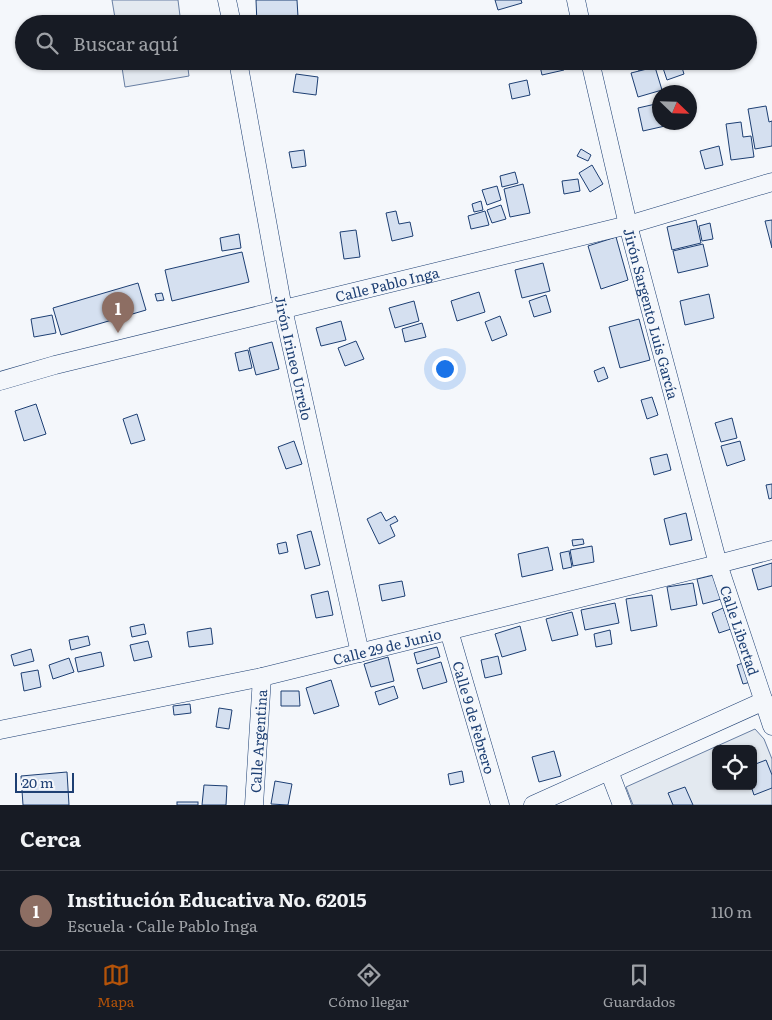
<!DOCTYPE html>
<html lang="es">
<meta charset="utf-8">
<style>
:root{--surface:#171b24;--page:#20242c;--text:#f1f3f6;--muted:#9ea1a6;--line:#363941;--accent:#b45309}
body{margin:0;font-family:Literata,serif;background:var(--page);color:var(--text)}
.controls{position:absolute;right:15px;bottom:15px;display:grid;overflow:hidden;border-radius:8px;box-shadow:0 1px 4px #0004}
.controls button{width:45px;height:45px;display:grid;place-items:center;padding:0;border:0;border-bottom:1px solid var(--line);background:var(--surface);color:var(--text);font:25px sans-serif}
.compass{position:absolute;left:652px;top:85px;width:45px;height:45px;border-radius:50%;background:var(--surface);box-shadow:0 1px 4px #0004;rotate:113deg}
.scale{position:absolute;left:15px;bottom:12px;width:59px;box-sizing:border-box;padding-left:5px;border:2px solid #1d3f73;border-top:0;font-size:14px;line-height:18px;white-space:nowrap;color:#1d3f73;-webkit-text-stroke:4px #f4f7fb;paint-order:stroke}
.you{position:absolute;left:444px;top:368px;width:18px;height:18px;margin:-12px;border:4px solid #fff;border-radius:50%;background:#1a73e8;box-shadow:0 0 0 8px #1a73e833}
.badge{display:grid;place-items:center;width:32px;height:32px;border-radius:50%;background:var(--accent);color:#fff;font-size:16px;font-weight:700}
.pin{position:absolute;translate:-50% -41px;filter:drop-shadow(0 1px 2px #0008)}
.pin::after{content:'';position:absolute;top:26px;width:18px;height:15px;background:inherit;clip-path:polygon(0 0,100% 0,50% 100%)}
.list{margin:0;padding:0;list-style:none}
h2{display:flex;justify-content:space-between;align-items:center;height:65px;margin:0;padding:0 20px;font-size:21px}
h2 small{font-size:16px;font-weight:400;color:var(--muted)}
.list li{display:grid;grid-template-columns:32px 1fr auto;gap:15px;align-items:center;box-sizing:border-box;height:80px;padding:0 20px;border-top:1px solid var(--line)}
.list b{display:block;font-size:19px;white-space:nowrap}
.list p{margin:0;font-size:16px;white-space:nowrap;color:var(--muted)}
.list em{font-size:16px;font-style:normal;color:var(--muted)}
.icon{flex:none;width:28px;height:28px;fill:none;stroke:currentColor;stroke-width:2;stroke-linecap:round;stroke-linejoin:round}
.map{position:relative;flex:none;width:772px;height:805px;overflow:hidden}
.search{position:absolute;background:var(--surface);box-shadow:0 1px 4px #0004;left:15px;right:15px;top:15px;height:55px;display:flex;align-items:center;gap:12px;box-sizing:border-box;padding:0 18px;border-radius:28px;color:var(--muted);font-size:19px}
.sheet{height:145px;background:var(--surface)}
nav{display:flex;justify-content:space-around;align-items:center;box-sizing:border-box;height:70px;border-top:1px solid var(--line);background:var(--surface);font-size:14px;color:var(--muted)}
nav a{display:grid;justify-items:center;gap:2px}
nav .on{color:var(--accent)}
.map>svg:first-child{display:block}
.green{fill:#e3e9f0;stroke:#687fa3;fill-rule:evenodd}
.building{fill:#d5e0f0;stroke:#1d3f73}
.lines{fill:none;stroke-linecap:round;stroke-linejoin:round}
.street-casing{stroke:#1d3f73;stroke-width:19}
.street{stroke:#f4f7fb;stroke-width:18}
.labels{text-anchor:middle;dominant-baseline:central;stroke-width:4;stroke-linejoin:round;paint-order:stroke}
.street-label{font-size:14px;fill:#1d3f73;stroke:#f4f7fb}
</style>
<div class="map">
<svg width="772" height="805" viewBox="0 0 772 805">
<rect width="100%" height="100%" fill="#f4f7fb"/>
<g class="green">
<path d="M112 0H178L181 24H116Z"/>
<path d="M121 61H187L189 76 125 87Z"/>
<path d="M755 729 764 739 772 759V805H633L626 787ZM716 749H753V786H716Z"/>
</g>
<g class="building">
<path d="M256 0H297L298 17H287L288 24H257Z"/>
<path d="M495 0H521L522 3 498 10Z"/>
<path d="M531 61H562L564 70 542 75 540 66 532 67Z"/>
<path d="M653 61 655 67 639 71 637 62Z"/>
<path d="M674 61H680L684 74 667 80 662 65Z"/>
<path d="M655 67 662 90 638 97 631 73Z"/>
<path d="M296 74 318 77 316 95 293 92Z"/>
<path d="M527 80 530 95 512 99 509 84Z"/>
<path d="M660 103V122H664L665 126 643 131 638 108Z"/>
<path d="M766 106 769 122 772 121V146L755 149 748 109Z"/>
<path d="M741 122 743 137 751 136 754 157 731 160 726 124Z"/>
<path d="M719 146 723 165 705 169 700 151Z"/>
<path d="M581 149 591 155 588 161 577 156Z"/>
<path d="M304 150 306 166 292 168 289 152Z"/>
<path d="M592 165 603 184 590 192 579 173Z"/>
<path d="M515 172 518 183 502 187 500 176Z"/>
<path d="M578 179 580 191 564 194 562 181Z"/>
<path d="M523 184 530 213 510 217 504 189Z"/>
<path d="M497 186 501 200 487 205 482 190Z"/>
<path d="M481 201 483 210 474 212 472 204Z"/>
<path d="M501 205 506 219 492 223 487 210Z"/>
<path d="M396 211 399 224 410 222 413 236 392 241 386 213Z"/>
<path d="M485 211 489 225 471 229 468 216Z"/>
<path d="M696 220 701 243 672 250 667 227Z"/>
<path d="M772 220V248L765 221Z"/>
<path d="M710 223 713 239 702 241 699 226Z"/>
<path d="M356 230 360 257 344 259 340 232Z"/>
<path d="M239 234 241 248 222 251 220 238Z"/>
<path d="M616 237 628 280 601 289 588 246Z"/>
<path d="M703 244 708 266 678 273 673 251Z"/>
<path d="M242 252 249 282 172 301 165 270Z"/>
<path d="M543 263 550 291 522 298 515 270Z"/>
<path d="M138 283 146 310 61 335 53 308Z"/>
<path d="M479 292 485 312 457 321 451 301Z"/>
<path d="M162 293 164 300 157 301 155 294Z"/>
<path d="M709 294 714 318 685 325 680 301Z"/>
<path d="M546 295 551 312 534 317 529 301Z"/>
<path d="M414 301 419 321 395 328 389 308Z"/>
<path d="M52 315 56 333 34 337 31 319Z"/>
<path d="M500 316 507 335 492 341 485 322Z"/>
<path d="M639 319 650 360 620 368 609 327Z"/>
<path d="M341 321 346 340 321 346 316 328Z"/>
<path d="M422 323 426 337 405 342 402 329Z"/>
<path d="M356 341 364 359 345 366 338 348Z"/>
<path d="M272 342 279 369 256 375 249 348Z"/>
<path d="M248 350 252 368 239 371 235 353Z"/>
<path d="M604 367 608 378 598 382 594 371Z"/>
<path d="M652 397 658 415 647 419 641 400Z"/>
<path d="M36 404 46 434 24 441 15 411Z"/>
<path d="M137 414 145 440 131 444 123 419Z"/>
<path d="M732 418 737 438 721 442 715 423Z"/>
<path d="M294 441 302 464 286 469 278 447Z"/>
<path d="M740 441 745 460 727 466 721 446Z"/>
<path d="M667 454 671 470 654 475 650 458Z"/>
<path d="M772 484V498L769 499 766 485Z"/>
<path d="M381 512 386 521 395 516 398 521 390 525 395 536 379 544 367 519Z"/>
<path d="M686 513 692 540 670 545 664 519Z"/>
<path d="M311 531 320 565 305 569 297 535Z"/>
<path d="M583 539 584 544 573 546 572 540Z"/>
<path d="M286 542 288 552 279 554 277 544Z"/>
<path d="M592 546 594 562 573 566 570 550Z"/>
<path d="M548 547 553 570 522 577 518 554Z"/>
<path d="M569 551 572 567 563 569 560 553Z"/>
<path d="M772 563V586L758 590 752 569Z"/>
<path d="M718 574 725 598 703 604 697 579Z"/>
<path d="M402 581 405 596 382 601 379 585Z"/>
<path d="M693 583 697 605 671 610 667 587Z"/>
<path d="M328 591 333 615 316 618 311 595Z"/>
<path d="M652 595 657 626 631 631 626 599Z"/>
<path d="M615 603 619 623 585 630 581 610Z"/>
<path d="M723 608 731 629 719 633 712 613Z"/>
<path d="M572 612 578 635 552 641 546 619Z"/>
<path d="M144 624 146 634 132 637 130 627Z"/>
<path d="M520 626 526 650 502 657 495 634Z"/>
<path d="M211 628 213 644 189 647 187 632Z"/>
<path d="M610 630 612 644 596 647 594 634Z"/>
<path d="M88 636 90 645 71 650 69 640Z"/>
<path d="M148 641 152 657 134 661 130 645Z"/>
<path d="M437 647 440 657 417 664 414 653Z"/>
<path d="M31 649 34 661 14 666 11 655Z"/>
<path d="M101 652 104 666 78 672 75 658Z"/>
<path d="M498 656 502 674 485 678 481 660Z"/>
<path d="M388 657 394 681 371 687 364 664Z"/>
<path d="M69 658 74 672 53 679 49 665Z"/>
<path d="M749 661 755 681 743 684 737 665Z"/>
<path d="M441 662 447 682 423 689 417 669Z"/>
<path d="M38 670 41 687 24 691 21 673Z"/>
<path d="M331 680 339 706 314 714 306 688Z"/>
<path d="M394 686 398 698 379 705 375 692Z"/>
<path d="M281 691H299L300 706H281Z"/>
<path d="M190 704 191 713 174 715 173 706Z"/>
<path d="M219 708 232 710 229 729 216 727Z"/>
<path d="M554 751 561 776 539 782 532 757Z"/>
<path d="M766 760 772 775V788L754 795 751 786H753V765Z"/>
<path d="M462 771 464 782 450 785 448 774Z"/>
<path d="M67 772 69 805H23L21 776Z"/>
<path d="M275 781 292 784 288 805 271 804Z"/>
<path d="M204 785 227 786 226 805H202Z"/>
<path d="M685 787 693 805H673L668 793Z"/>
<rect x="177" y="802" width="21" height="3"/>
</g>
<g class="lines">
<defs>
<g id="street">
<path d="M227 0 232 24"/>
<path d="M576 0 581 24"/>
<path id="s1" d="M238 61 283 309 360 653"/>
<path id="s2" d="M590 61 628 225 718 564 772 726"/>
<path id="s3" d="M0 381 55 365 628 225 772 182"/>
<path id="s4" d="M449 631 500 805"/>
<path id="s5" d="M0 730 262 677 718 564 772 550"/>
<path d="M609 771 622 805"/>
<path id="s6" d="M254 805 262 677"/>
<path d="M533 805 764 701"/>
</g>
</defs>
<use href="#street" class="street-casing"/>
<use href="#street" class="street"/>
</g>
<g class="labels">
<g class="street-label">
<text stroke="none"><textPath href="#s3" startOffset="399">Calle Pablo Inga</textPath></text>
<text stroke="none"><textPath href="#s2" startOffset="260">Jirón Sargento Luis García</textPath></text>
<text stroke="none"><textPath href="#s1" startOffset="302">Jirón Irineo Urrelo</textPath></text>
<text stroke="none"><textPath href="#s2" startOffset="589">Calle Libertad</textPath></text>
<text stroke="none"><textPath href="#s5" startOffset="396">Calle 29 de Junio</textPath></text>
<text stroke="none"><textPath href="#s4" startOffset="90">Calle 9 de Febrero</textPath></text>
<text stroke="none"><textPath href="#s6" startOffset="64">Calle Argentina</textPath></text>
</g>
</g>
</svg>
<div class="controls">
<button><svg class="icon" aria-label="locate" viewBox="0 0 24 24"><circle cx="12" cy="12" r="6"/><path d="M12 2v4M12 18v4M2 12h4M18 12h4"/></svg></button>
</div>
<svg class="compass" viewBox="-18 -18 36 36"><path d="M0-13l5 13h-10z" fill="#e53935"/><path d="M0 13l5-13h-10z" fill="#9ea1a6"/></svg>
<div class="scale">20 m</div>
<div class="you"></div>
<div class="pin badge" style="left:118px;top:333px;background:#8d6e63">1</div>
<div class="search"><svg class="icon" aria-label="search" viewBox="0 0 24 24"><circle cx="10" cy="10" r="6"/><path d="M15 15l6 6"/></svg>Buscar aquí</div>
</div>
<section class="sheet">
<h2>Cerca<small></small></h2>
<ul class="list">
<li><span class="badge" style="background:#8d6e63">1</span><div><b>Institución Educativa No. 62015</b><p>Escuela · Calle Pablo Inga</p></div><em>110 m</em></li>
</ul>
</section>
<nav>
<a class="on"><svg class="icon" aria-label="map" viewBox="0 0 24 24"><path d="M3 6l6-2 6 2 6-2v14l-6 2-6-2-6 2zM9 4v14M15 6v14"/></svg>Mapa</a>
<a><svg class="icon" aria-label="directions" viewBox="0 0 24 24"><path d="M12 3l9 9-9 9-9-9zM9 14v-3h6M13 9l2 2-2 2"/></svg>Cómo llegar</a>
<a><svg class="icon" aria-label="saved" viewBox="0 0 24 24"><path d="M7 4h10v16l-5-4-5 4z"/></svg>Guardados</a>
</nav>
